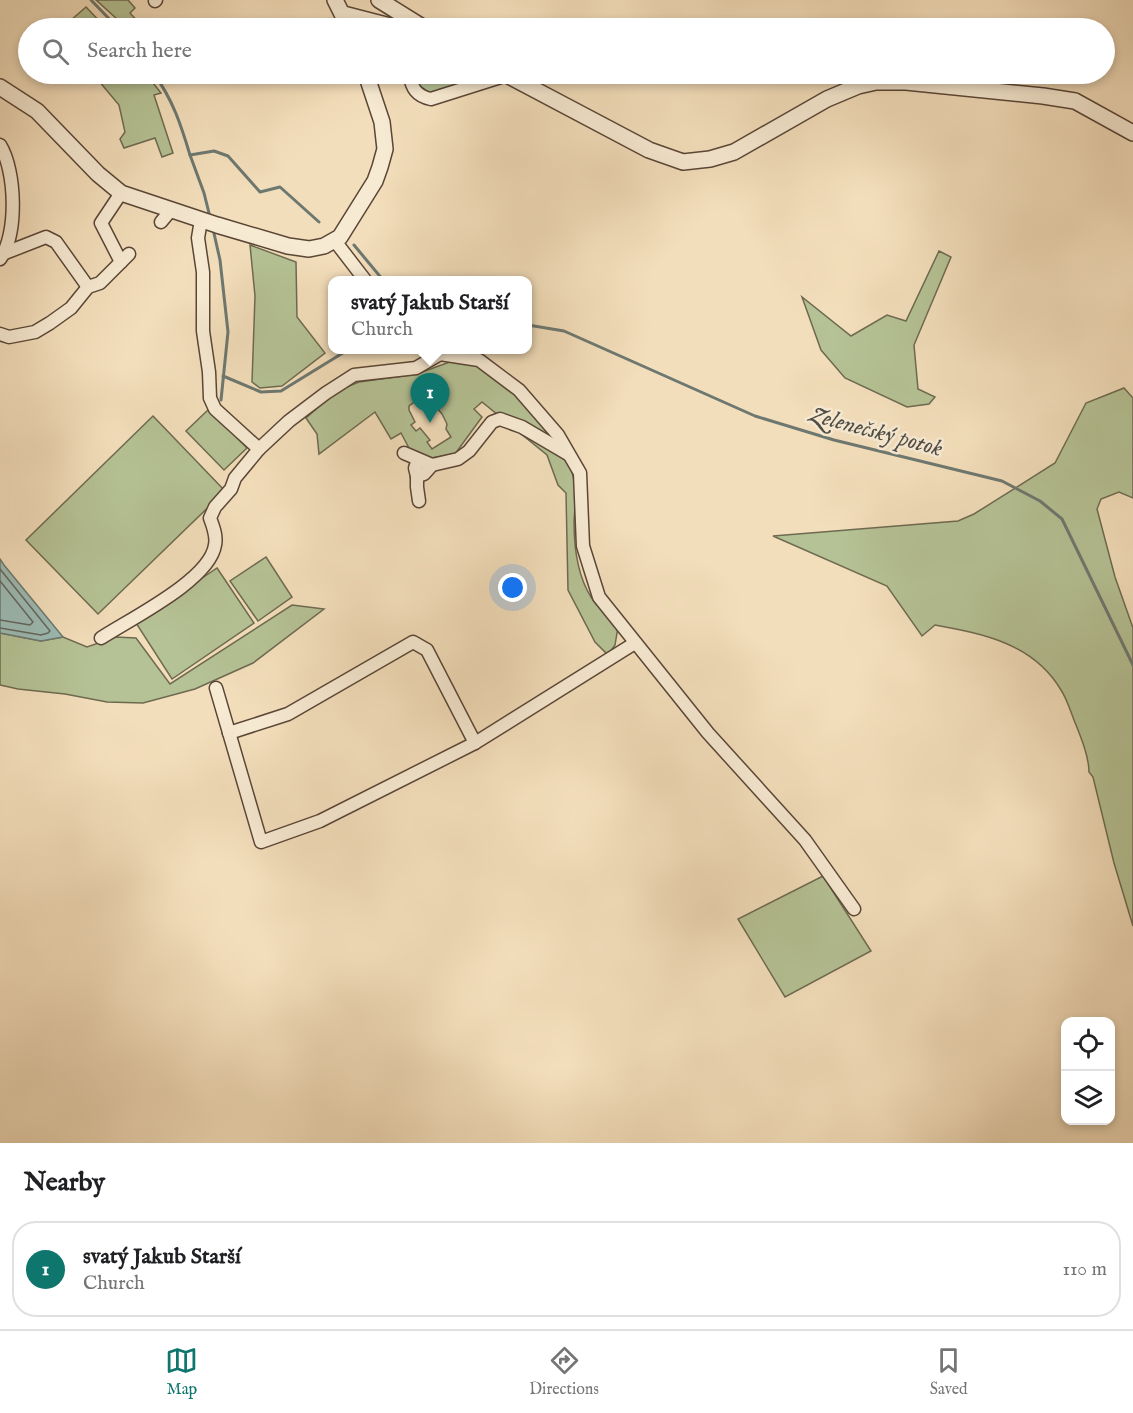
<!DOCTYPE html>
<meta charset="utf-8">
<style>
:root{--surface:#fff;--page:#f6f6f6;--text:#202124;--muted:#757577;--line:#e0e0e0;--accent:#0f766e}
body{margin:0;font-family:"IM FELL English",serif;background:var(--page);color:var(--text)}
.controls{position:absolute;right:18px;bottom:18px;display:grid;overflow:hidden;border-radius:12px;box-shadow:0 3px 9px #0003}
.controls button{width:54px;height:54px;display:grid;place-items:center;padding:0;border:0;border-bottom:2px solid var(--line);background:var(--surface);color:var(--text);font:30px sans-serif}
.you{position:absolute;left:513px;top:588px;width:21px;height:21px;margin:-15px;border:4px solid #fff;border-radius:50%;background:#1a73e8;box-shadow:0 0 0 9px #1a73e833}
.badge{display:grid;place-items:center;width:39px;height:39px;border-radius:50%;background:var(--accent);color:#fff;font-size:20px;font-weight:700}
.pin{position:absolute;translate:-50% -50px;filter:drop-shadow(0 2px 3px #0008)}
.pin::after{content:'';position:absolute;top:32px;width:21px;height:18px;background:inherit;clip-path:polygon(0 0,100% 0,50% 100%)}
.popup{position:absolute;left:328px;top:276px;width:204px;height:78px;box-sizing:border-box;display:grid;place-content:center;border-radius:12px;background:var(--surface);filter:drop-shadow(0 2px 4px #0005);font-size:20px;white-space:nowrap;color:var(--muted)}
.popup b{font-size:22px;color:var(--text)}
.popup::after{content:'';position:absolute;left:50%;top:100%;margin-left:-12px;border:12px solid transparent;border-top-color:var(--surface)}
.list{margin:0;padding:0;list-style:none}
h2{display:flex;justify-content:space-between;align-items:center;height:78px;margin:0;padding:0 24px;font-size:26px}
h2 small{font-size:20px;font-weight:400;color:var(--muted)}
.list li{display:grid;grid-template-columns:39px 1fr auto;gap:18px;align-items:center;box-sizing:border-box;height:96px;margin:0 12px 12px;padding:0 12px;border:2px solid var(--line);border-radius:24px}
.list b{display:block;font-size:22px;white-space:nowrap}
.list p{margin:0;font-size:20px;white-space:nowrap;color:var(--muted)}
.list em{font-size:20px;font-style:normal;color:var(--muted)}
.icon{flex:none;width:33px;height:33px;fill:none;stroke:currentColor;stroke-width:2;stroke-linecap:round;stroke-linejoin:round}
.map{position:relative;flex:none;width:1133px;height:1143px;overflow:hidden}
.search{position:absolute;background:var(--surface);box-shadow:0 3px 9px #0003;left:18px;right:18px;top:18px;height:66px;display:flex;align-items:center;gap:15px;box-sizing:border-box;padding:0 21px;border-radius:33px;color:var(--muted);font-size:22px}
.sheet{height:186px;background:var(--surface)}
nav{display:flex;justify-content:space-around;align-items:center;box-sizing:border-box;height:84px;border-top:2px solid var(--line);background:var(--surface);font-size:16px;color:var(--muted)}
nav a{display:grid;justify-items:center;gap:3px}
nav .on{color:var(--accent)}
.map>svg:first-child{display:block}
.green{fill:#b5c295;stroke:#6e6a50;stroke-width:1.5;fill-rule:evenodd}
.water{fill:#9cbbb4;stroke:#6d7870;stroke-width:1.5}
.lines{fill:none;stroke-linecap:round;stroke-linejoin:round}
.shore{stroke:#626760;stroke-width:1.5}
.stream{stroke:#6d7870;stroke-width:3}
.minor-casing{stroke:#5a4637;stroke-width:15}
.tertiary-casing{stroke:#5a4637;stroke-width:18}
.minor{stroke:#f7ead3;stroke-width:12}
.tertiary{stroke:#f7ead3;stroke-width:15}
.labels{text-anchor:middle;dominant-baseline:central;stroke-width:5;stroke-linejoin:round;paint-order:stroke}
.water-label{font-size:24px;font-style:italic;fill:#504e46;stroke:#f7ead3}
</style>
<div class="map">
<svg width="1133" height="1143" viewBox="0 0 1133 1143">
<rect width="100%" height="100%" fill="#f3debb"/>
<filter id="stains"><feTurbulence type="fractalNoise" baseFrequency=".00333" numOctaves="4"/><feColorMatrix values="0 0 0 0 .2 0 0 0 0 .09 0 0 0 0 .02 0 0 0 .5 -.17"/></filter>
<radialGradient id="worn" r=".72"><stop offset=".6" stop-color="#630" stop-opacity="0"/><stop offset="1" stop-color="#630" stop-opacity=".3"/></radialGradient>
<g class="green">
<path d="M96 0H128L135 8 130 13 140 24 135 28H127Z"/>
<path d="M86 7 106 28H62Z"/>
<path d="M93 74H146L161 93 154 95 173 153 162 157 155 138 124 148 120 139 125 132 119 105Z"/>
<path d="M414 74H484V80L440 89 441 93H430L416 83Z"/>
<path d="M250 245 296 262 297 317 325 353 282 386 260 388 252 382 255 296Z"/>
<path d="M939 251 951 257 914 345 918 389 935 397 929 404 907 407 845 378 821 350 802 297 851 336 887 315 906 321Z"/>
<path d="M455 360C462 361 470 361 477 365 514 384 558 432 572 472 577 488 575 506 574 522 574 547 577 575 591 597 598 608 609 617 618 627L615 645 608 655 595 642 568 590 566 493 558 485 547 455 482 402 474 409 482 417 455 454 431 458 410 450 401 433 391 439 375 412 319 454 317 434 306 418 331 396 344 388 359 382 417 374ZM423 396H427L442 414 447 424 446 429 451 437 432 449 427 442 430 440 420 428 416 431 411 425 415 422 409 410V406Z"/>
<path d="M1124 388 1133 398V498L1119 492 1101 499 1097 509 1115 577 1133 628V926L1114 863 1093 777 1089 772C1089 756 1080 735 1074 720 1070 710 1067 699 1061 690 1033 643 983 634 935 625L922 636 887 586 773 536 958 521 974 514 1055 463 1086 403Z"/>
<path d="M209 409 247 448 224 470 186 431Z"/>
<path d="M153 416 225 491 98 614 26 540Z"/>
<path d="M266 557 292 597 258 621 230 581Z"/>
<path d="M217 568 254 623 172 679 136 623Z"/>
<path d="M292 605 324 609 253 663 195 689 143 703 107 702 65 694 18 689 0 685V633L41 641 63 637 87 647 116 637 136 638 170 684Z"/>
<path d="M823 876 871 951 785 997 738 919Z"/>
</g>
<path class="water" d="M0 559 4 565 63 637 41 641 0 633Z"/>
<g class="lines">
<g class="shore">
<path d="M0 569 50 631 48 633 41 635 0 628"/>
<path d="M0 581 33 622 30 625 0 620"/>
</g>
<g class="stream">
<path d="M91 0 118 28"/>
<path d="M154 74C173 100 181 125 190 155"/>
<path d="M210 217 204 193 190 155 214 151 228 156 260 192 280 187 319 222"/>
<path d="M213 229 220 260 228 332 221 400"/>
<path d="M354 245 383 280"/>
<path d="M528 325 564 331 755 416 834 440 1002 481 1040 501 1062 519 1133 665"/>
<path d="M223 376 261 392 281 391 346 351 351 350"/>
</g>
<defs>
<g id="minor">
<path d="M155 1 156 0"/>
<path d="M342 12 400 27 406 17"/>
<path d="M409 74C412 88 416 96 431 99L507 75"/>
<path d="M0 145C16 171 18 234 0 259"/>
<path d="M121 193 101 223 121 262"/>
<path d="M201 220 198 238 203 272V331L209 372 210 398 215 409 259 449 289 421 326 393 354 375 416 368 440 354"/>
<path d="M161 222 171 210"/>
<path d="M335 241 365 280"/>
<path d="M5 253 46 237 56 242 88 287"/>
<path d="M0 334 9 337 35 332 50 323 71 308 88 287 100 283 129 254"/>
<path d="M434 350 440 354 479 360 519 390 558 435 580 473 583 546 599 597 708 733 805 840 854 909"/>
<path d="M404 453 432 465 458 459 469 451 492 422 500 419 522 427 568 454"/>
<path d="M418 460 415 468 417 476 424 474 432 465"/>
<path d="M417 476V487L419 501"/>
<path d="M101 638C130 619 210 580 215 545 217 536 213 526 210 518L215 507 231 489 235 478 259 449"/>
<path d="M216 688 261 842 320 821 475 743 635 643"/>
<path d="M229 733 288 714 413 642 427 650 475 743"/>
</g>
<g id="tertiary">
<path d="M335 0 349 28"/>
<path d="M379 0 424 28"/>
<path d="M505 74 649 150 683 162 710 159 734 152 827 99 858 86 876 82H906L1043 96 1075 101 1133 133"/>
<path d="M0 87 37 111 98 174 121 193 217 225 288 246 309 249 324 246 340 237 375 181 380 167 385 149 382 122 366 74"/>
</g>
</defs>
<use href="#minor" class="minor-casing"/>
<use href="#tertiary" class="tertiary-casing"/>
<use href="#minor" class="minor"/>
<use href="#tertiary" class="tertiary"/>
</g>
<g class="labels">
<g class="water-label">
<text transform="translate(876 432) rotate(15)">Zelenečský potok</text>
</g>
</g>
<rect width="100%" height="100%" filter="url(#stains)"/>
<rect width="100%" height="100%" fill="url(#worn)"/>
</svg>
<div class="controls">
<button><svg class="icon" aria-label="locate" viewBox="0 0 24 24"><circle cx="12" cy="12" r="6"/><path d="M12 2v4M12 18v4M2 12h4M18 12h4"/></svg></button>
<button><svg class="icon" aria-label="layers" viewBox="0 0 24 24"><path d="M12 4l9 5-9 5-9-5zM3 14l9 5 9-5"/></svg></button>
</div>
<div class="you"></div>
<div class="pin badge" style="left:430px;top:423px">1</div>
<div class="popup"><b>svatý Jakub Starší</b>Church</div>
<div class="search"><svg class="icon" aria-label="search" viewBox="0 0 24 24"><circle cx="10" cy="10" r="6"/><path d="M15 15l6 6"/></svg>Search here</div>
</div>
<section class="sheet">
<h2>Nearby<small></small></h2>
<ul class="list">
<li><span class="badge">1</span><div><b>svatý Jakub Starší</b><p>Church</p></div><em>110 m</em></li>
</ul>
</section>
<nav>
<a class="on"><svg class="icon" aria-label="map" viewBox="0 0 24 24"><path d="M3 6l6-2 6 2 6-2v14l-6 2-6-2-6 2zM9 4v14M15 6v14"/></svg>Map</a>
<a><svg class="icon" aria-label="directions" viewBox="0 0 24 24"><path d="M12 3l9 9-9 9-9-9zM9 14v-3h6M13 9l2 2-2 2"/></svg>Directions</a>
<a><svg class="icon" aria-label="saved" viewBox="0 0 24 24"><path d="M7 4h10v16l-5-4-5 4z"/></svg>Saved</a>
</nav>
